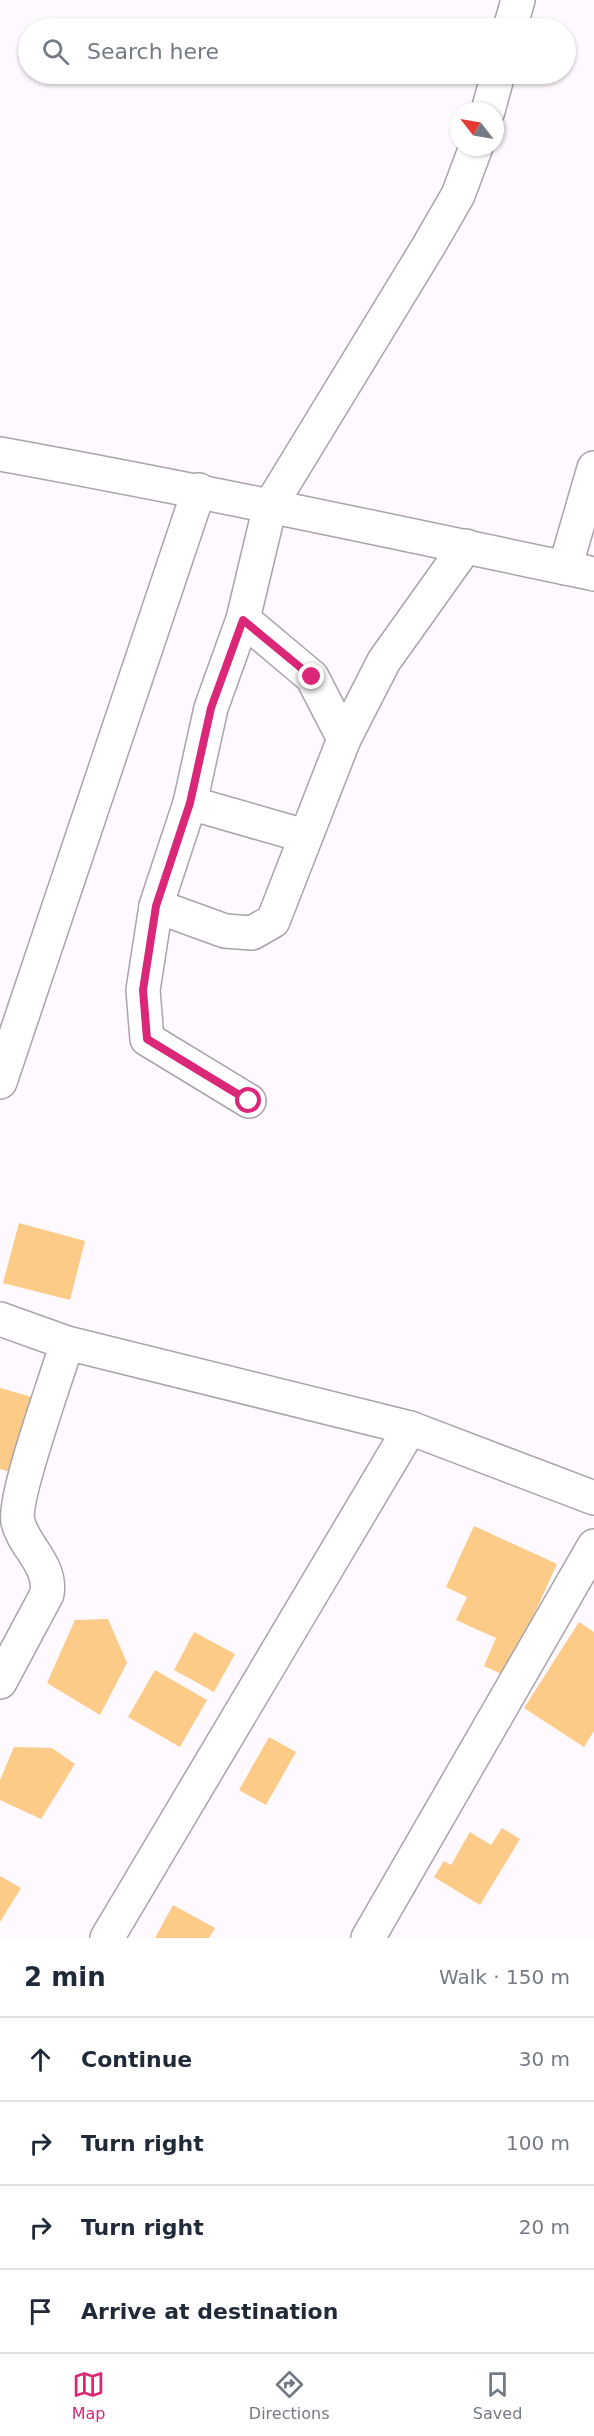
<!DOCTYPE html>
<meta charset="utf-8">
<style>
:root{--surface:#fff;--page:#f6f6f7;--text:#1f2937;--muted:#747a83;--line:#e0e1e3;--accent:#db2777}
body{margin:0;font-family:"DejaVu Sans",sans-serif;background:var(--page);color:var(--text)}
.compass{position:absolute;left:450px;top:102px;width:54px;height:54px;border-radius:50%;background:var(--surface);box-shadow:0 2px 4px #0004;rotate:301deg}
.stop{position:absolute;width:18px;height:18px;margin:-14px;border:4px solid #db2777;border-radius:50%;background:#fff}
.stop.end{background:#db2777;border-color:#fff;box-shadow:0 2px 6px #0008}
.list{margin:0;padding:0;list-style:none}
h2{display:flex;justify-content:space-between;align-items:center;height:78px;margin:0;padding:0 24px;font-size:26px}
h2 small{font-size:20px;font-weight:400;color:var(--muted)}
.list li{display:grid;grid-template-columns:39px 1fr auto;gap:18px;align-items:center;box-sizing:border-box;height:84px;padding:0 24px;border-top:2px solid var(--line)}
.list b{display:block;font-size:22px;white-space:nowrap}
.list em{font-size:20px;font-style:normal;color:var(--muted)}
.icon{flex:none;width:33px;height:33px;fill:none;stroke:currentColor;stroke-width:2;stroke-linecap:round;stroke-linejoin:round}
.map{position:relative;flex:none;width:594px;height:1938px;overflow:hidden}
.search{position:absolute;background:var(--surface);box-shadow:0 2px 4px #0004;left:18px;right:18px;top:18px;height:66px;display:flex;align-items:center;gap:15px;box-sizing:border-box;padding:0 21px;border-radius:33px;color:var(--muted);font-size:22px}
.sheet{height:414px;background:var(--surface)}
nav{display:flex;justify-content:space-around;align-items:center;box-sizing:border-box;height:84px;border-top:2px solid var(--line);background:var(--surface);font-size:16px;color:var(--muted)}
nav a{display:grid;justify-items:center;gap:3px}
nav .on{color:var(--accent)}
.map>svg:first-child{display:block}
.building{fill:#fccb87}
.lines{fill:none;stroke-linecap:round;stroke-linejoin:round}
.minor-casing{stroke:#aaa3ab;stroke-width:36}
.major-casing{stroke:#aaa3ab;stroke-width:36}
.minor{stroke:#fff;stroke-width:33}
.major{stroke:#fff;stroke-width:33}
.route{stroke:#db2777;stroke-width:8}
</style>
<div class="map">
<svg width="594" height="1938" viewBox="0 0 594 1938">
<rect width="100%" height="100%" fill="#fef9fe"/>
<g class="building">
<path d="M19 1223 85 1241 70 1300 3 1283Z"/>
<path d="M0 1388 43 1400 22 1475 0 1469Z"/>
<path d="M474 1526 557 1564 506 1676 484 1666 496 1638 456 1620 467 1597 446 1587Z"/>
<path d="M108 1619 127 1663 100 1715 47 1683 75 1620Z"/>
<path d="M579 1622 594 1632V1731L584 1747 524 1708Z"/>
<path d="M194 1632 235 1654 214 1692 174 1670Z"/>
<path d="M155 1670 207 1700 180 1747 128 1717Z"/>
<path d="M269 1737 296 1752 266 1805 239 1790Z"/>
<path d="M14 1747 52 1748 75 1764 41 1819 0 1800V1780Z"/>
<path d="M502 1828 520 1839 480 1905 434 1877 444 1861 451 1865 470 1832 491 1845Z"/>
<path d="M0 1876 21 1888 0 1922Z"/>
<path d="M173 1905 215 1928 209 1938H155Z"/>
</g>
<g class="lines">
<defs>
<g id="minor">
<path d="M510 28 518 0"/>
<path d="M488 111 498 74"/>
<path d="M565 568 594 468"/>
<path d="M243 619 312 677 344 739"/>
<path d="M190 803 305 836"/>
<path d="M156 906 225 931 252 933 273 921 344 739 384 661 466 546"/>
<path d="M0 1082 199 490"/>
<path d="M249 1101 147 1039 143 990 156 906 190 803 211 708 243 619 270 506 428 247 458 195 476 147"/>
<path d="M0 1319 67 1343 410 1428 594 1498"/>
<path d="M0 1682 47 1594C52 1565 24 1547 18 1522 12 1499 58 1374 67 1343"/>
<path d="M107 1938 410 1428"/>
<path d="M368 1938 594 1546"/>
</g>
<path id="major" d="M0 454C199 490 396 532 594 574"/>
</defs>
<use href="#minor" class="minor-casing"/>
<use href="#major" class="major-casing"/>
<use href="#minor" class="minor"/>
<use href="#major" class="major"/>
</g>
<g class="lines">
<path class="route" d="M249 1101 147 1039 143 990 156 906 190 803 211 708 243 620 312 677"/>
</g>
</svg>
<svg class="compass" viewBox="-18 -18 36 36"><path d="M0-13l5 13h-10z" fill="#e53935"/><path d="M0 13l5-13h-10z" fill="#747a83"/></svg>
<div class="stop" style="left:249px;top:1101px"></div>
<div class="stop end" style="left:312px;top:677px"></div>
<div class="search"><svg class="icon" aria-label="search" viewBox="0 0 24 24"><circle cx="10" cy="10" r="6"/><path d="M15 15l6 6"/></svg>Search here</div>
</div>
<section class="sheet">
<h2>2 min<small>Walk · 150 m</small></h2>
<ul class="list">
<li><svg class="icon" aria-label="ahead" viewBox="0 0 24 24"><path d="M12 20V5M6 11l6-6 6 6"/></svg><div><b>Continue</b></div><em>30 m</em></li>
<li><svg class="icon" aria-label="right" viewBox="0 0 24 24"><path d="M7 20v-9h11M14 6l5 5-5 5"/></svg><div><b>Turn right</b></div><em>100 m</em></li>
<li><svg class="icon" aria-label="right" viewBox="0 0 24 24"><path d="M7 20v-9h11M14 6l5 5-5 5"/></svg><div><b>Turn right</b></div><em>20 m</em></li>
<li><svg class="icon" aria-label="arrive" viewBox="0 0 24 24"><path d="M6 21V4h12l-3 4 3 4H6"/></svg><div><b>Arrive at destination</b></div></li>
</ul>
</section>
<nav>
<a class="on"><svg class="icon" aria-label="map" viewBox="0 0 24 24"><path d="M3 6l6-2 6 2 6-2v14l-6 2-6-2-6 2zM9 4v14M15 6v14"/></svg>Map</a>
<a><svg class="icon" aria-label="directions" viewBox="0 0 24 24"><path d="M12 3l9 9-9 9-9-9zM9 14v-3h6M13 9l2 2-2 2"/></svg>Directions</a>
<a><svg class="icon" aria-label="saved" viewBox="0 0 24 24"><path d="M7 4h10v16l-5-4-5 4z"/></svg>Saved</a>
</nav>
